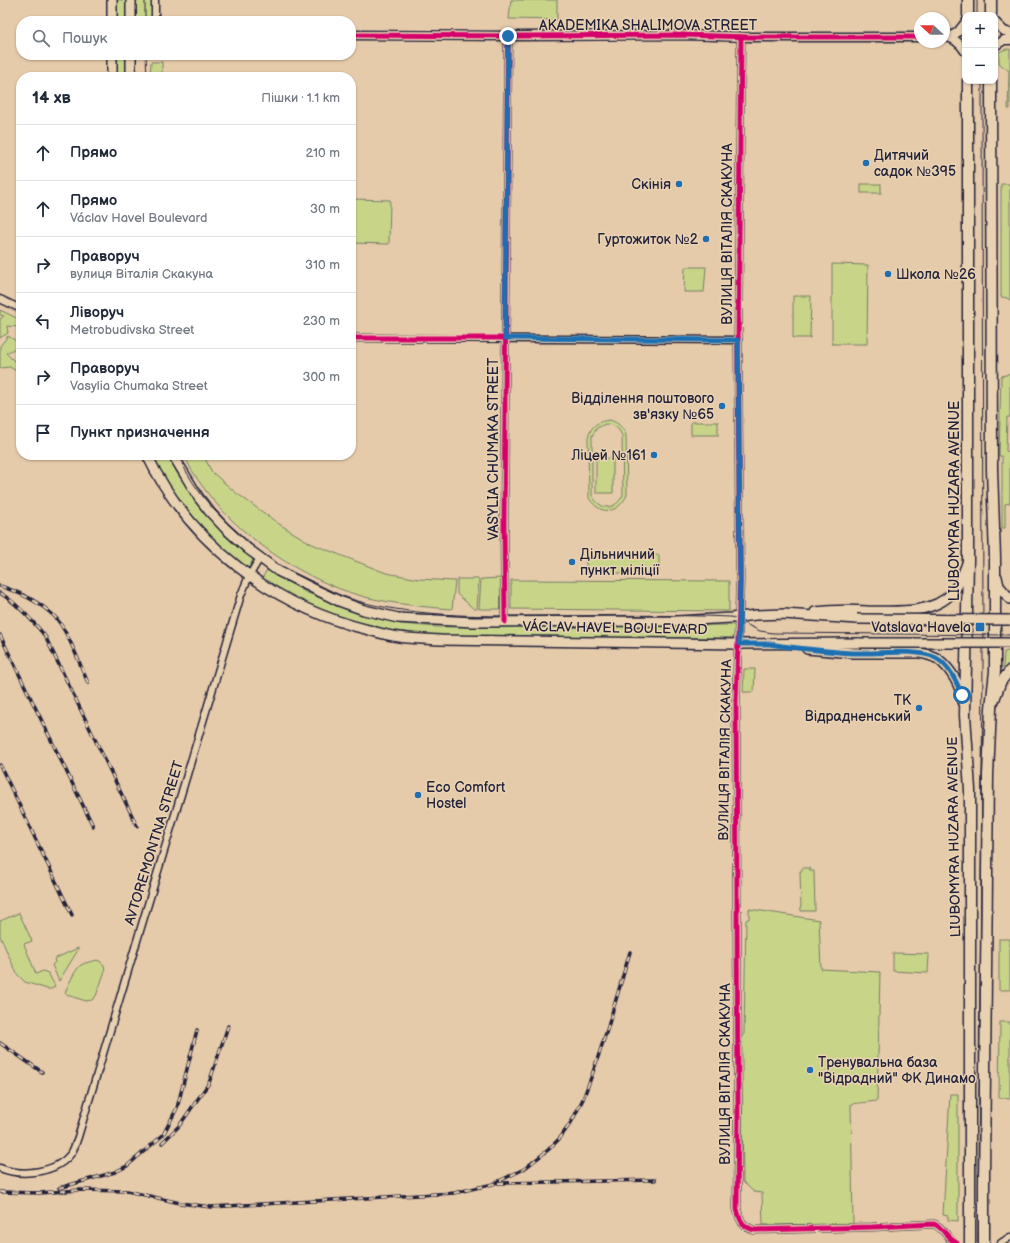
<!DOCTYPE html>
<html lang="uk">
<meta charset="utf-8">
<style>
:root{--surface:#fff;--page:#f6f6f7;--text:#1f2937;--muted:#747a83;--line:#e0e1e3}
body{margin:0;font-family:"Balsamiq Sans",sans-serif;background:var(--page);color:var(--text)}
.controls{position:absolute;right:12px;top:12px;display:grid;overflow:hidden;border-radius:8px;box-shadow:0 1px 3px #0004}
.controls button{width:36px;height:36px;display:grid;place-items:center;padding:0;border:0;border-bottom:1px solid var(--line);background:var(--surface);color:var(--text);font:20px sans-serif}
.compass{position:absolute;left:914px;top:12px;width:36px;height:36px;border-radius:50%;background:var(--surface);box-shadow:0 1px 3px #0004;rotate:292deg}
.stop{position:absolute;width:12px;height:12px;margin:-9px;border:3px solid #1f6fb2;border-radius:50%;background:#fff}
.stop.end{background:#1f6fb2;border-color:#fff;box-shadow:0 1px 4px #0008}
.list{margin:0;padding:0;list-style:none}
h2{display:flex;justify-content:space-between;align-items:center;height:52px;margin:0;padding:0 16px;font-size:17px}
h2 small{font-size:13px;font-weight:400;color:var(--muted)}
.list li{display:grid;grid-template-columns:26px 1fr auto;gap:12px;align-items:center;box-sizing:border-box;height:56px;padding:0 16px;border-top:1px solid var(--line)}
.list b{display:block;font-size:15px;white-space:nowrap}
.list p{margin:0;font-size:13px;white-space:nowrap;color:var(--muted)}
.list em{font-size:13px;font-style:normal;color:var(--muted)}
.icon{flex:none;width:22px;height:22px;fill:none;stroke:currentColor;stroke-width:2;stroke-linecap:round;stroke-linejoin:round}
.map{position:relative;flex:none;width:1010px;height:1243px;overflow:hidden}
.search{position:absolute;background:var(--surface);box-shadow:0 1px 3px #0004;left:16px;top:16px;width:340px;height:44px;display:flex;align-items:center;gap:10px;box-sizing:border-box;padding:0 14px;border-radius:16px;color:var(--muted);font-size:15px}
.panel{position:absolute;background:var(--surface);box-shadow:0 1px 3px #0004;left:16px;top:72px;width:340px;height:388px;border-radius:16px}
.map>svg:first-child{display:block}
.green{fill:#c8d589;stroke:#757c62;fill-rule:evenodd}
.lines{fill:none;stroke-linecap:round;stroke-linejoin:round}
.minor-casing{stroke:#22223b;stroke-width:9}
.tertiary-casing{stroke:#22223b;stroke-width:11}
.secondary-casing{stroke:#22223b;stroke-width:12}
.primary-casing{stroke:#22223b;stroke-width:13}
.minor{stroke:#e9d2b2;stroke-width:6}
.tertiary{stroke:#e9d2b2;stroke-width:8}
.secondary{stroke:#e9d2b2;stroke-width:9}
.primary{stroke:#e9d2b2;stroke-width:10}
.tram{stroke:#22223b;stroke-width:1}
.rail-casing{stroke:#22223b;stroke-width:3.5}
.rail{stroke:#e9d2b2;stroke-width:2;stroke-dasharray:6;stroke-linecap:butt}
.secondary-bridge-casing{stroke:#22223b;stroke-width:12;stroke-linecap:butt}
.secondary-bridge{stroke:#e9d2b2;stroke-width:9}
.cycleway-casing{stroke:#e9d2b2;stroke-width:8}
.cycleway{stroke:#d6006c;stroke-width:5}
.route{stroke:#1f6fb2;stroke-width:5}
.poi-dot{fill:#1f6fb2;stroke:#e9d2b2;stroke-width:1.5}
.labels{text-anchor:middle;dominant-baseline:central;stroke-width:3;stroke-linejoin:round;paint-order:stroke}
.street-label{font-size:14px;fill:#22223b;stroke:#e9d2b2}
.poi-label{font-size:14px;fill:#22223b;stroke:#e9d2b2;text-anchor:end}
</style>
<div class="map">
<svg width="1010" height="1243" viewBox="0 0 1010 1243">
<rect width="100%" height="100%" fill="#e6cbab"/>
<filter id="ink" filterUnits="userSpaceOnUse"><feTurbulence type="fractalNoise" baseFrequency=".025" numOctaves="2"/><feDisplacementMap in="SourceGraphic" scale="8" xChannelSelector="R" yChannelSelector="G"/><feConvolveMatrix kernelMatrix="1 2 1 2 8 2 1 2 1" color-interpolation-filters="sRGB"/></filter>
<g filter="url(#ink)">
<g class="green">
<path d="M117 0H127V18L126 21H119L117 18Z"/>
<path d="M135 0H153V19C148 23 141 21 135 19Z"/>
<path d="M511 0H557V20L509 19Z"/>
<path d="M1006 49H1010V109H1008L1009 71 999 63V52Z"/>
<path d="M117 55H127L128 77H117Z"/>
<path d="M151 62H162V77H150Z"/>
<rect x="861" y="184" width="20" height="9"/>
<path d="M1001 184H1010V300L1007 298 1001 297Z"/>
<path d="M351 199 390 200 389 244 351 243Z"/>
<path d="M832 264 868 265 867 344H832Z"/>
<path d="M685 267H706L704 292H684Z"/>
<path d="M793 296H811L810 338H793Z"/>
<path d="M0 310 21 320V331H19L18 327 7 326 8 333 0 338V319L4 316 0 315Z"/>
<path d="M8 336 18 342 16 348 6 353 14 361 21 359V372L19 373 10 367 0 368V346Z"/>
<path d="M1010 373V417H1007L1006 451 1010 452V503L1005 504V528H1002V456H999L1001 376 1006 375Z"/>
<path d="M610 420C619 423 622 427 626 435L627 495C618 514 600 516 589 498L588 438C591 426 597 421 610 420ZM605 424C614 424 619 428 622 436L623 495C615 511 600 511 592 495V436L597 428Z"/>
<rect x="691" y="422" width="27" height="13"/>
<path d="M151 455H168L177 473 197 500 253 557 251 565 246 569C226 552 206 535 188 514 173 497 162 475 151 455Z"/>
<path d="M184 455H203L212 472 235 492 279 524 312 544 386 573 419 579 455 581 452 609C423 607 394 604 365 597 296 579 214 521 184 455Z"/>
<path d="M613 458V493H596V459Z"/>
<rect x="586" y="555" width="73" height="18"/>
<path d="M266 571H270L305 592 362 614 401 624 437 627 735 625V638L436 637 399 634 359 624 300 602 262 579Z"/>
<path d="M501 578 502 609H479L481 579Z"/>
<path d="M457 579H479L477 609H474L457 594Z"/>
<path d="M511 580 729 581V611L511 609Z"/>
<path d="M1008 651 1010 652V666L1005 670 1003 668 1004 652Z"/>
<path d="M744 669H755L754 692H743Z"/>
<path d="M802 868H810V871H814L815 911H801L800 871H802Z"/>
<path d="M749 909 819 920 821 969 880 972 877 1101 851 1104 853 1224 763 1225 762 1193 754 1192 743 1182 741 1038 744 1034 746 920 749 919Z"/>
<path d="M19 913 32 941 24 944 36 974 43 971 48 973 55 986 52 989H47L25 982 17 974 0 936V921Z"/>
<rect x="999" y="939" width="11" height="51"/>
<path d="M78 948V950L59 981 52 965 55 962 54 959Z"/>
<path d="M893 953 929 954 928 973 893 971Z"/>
<path d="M97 960 101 962 104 965 105 971 96 996 92 1000 86 1001 67 995 65 993C67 987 76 968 81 965 85 962 92 962 97 960Z"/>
<path d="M1000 1022H1010V1099L999 1098Z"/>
<path d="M950 1094H958V1221L948 1220V1216L943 1215Z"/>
</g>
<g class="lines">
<defs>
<g id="minor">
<path d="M155 21V0"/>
<path d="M741 37 738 349 740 579 736 703 738 1109 737 1209C740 1221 742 1226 754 1230L872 1227 934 1224C944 1228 946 1237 955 1243"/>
<path d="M0 299 21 309"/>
<path d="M351 338 738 340"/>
<path d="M505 622 504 525 508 36"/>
<path d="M0 1168C22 1177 58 1173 72 1152 75 1147 76 1142 78 1137L241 595 249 576 260 558"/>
<path d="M1001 1243 1010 1237"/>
</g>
<g id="tertiary">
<path d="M995 22 1004 31 1010 33"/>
<path d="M351 35 522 36 683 35 750 37H920"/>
<path d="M944 37C954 37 960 43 965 51"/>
<path d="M950 37 958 32 965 23"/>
<path d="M995 46 1004 40H1010"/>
</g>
<g id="secondary">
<path d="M131 0V21"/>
<path d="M112 21V0"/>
<path d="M131 55V77"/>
<path d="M112 77V55"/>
<path d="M147 455C190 544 274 607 369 630 379 633 389 636 399 637 413 639 427 639 441 640L739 644 860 643"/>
<path d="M173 455 199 498 210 512 225 528 248 549 278 571 339 601 364 610 398 618 473 622 676 621 731 618 756 615 784 614 857 619"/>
<path d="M997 577 999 586 1010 599"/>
<path d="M815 612C833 610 850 610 867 611 894 611 932 615 952 593 960 584 963 574 967 563"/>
<path d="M807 649 854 653H920C926 654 933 656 938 659 951 669 961 686 963 702"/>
<path d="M994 701 1001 682 1010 670"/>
</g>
<g id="primary">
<path d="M968 15V0"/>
<path d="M991 15V0"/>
<path d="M968 81V560L965 715 970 790V1243"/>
<path d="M984 1243V1172L988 775 991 708 995 671V558L992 469 991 81"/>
</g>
</defs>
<use href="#minor" class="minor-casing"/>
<use href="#tertiary" class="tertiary-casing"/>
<use href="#secondary" class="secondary-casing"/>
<use href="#primary" class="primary-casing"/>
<use href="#minor" class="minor"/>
<use href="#tertiary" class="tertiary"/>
<use href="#secondary" class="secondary"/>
<use href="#primary" class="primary"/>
<g class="tram">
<path d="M145 0V21"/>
<path d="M977 0V15"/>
<path d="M146 55 147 77"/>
<path d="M178 455C194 492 224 524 256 548 265 555 274 562 284 568 309 582 337 596 365 603 419 616 473 616 528 616 595 616 663 614 731 617L760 631 773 633 1010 635"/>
<path d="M978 1243 983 663 982 81"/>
</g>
<defs>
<g id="rail">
<path d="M0 586C19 592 39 602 53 615 66 626 81 667 88 683"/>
<path d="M0 593C18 604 32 620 45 636L137 826"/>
<path d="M0 635 93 826"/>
<path d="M0 765 72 915"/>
<path d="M0 1043 42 1072"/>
<path d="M162 1143 179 1126 209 1083 228 1026"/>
<path d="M498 1183 655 1180"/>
<path d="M59 1188 115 1172 127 1166 163 1135 177 1108 197 1030"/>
<path d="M0 1192 39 1193 80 1190 127 1191 180 1203 211 1207 454 1193 493 1184 524 1169 548 1150 560 1138 572 1121 583 1099 592 1075 607 1030 630 952"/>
</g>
</defs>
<use href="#rail" class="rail-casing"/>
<use href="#rail" class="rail"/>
<defs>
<g id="secondary-bridge">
<path d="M857 619 1010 620"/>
<path d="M860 643H1010"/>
</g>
</defs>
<use href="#secondary-bridge" class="secondary-bridge-casing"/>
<use href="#secondary-bridge" class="secondary-bridge"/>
<defs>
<g id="cycleway">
<path d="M351 35 522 36 683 35 750 37H920"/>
<path d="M741 37 738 349 740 579 736 703 738 1109 737 1209C740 1221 742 1226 754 1230L872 1227 934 1224C944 1228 947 1239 957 1243"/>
<path d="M351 338H505"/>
<path d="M505 622 504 525 508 36"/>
</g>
</defs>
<use href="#cycleway" class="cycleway-casing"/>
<use href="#cycleway" class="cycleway"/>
</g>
</g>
<g class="lines" filter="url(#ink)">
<path class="route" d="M508 36 505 338 738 340 740 579 739 644H770L782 646C806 649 830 652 854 653 876 654 917 648 936 658 949 665 956 681 962 695"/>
</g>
<g class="poi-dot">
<circle cx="866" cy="163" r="4"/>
<circle cx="679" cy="184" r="4"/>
<circle cx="706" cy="239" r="4"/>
<circle cx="888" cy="274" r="4"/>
<circle cx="722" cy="406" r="4"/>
<circle cx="654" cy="455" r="4"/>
<circle cx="572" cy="562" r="4"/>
<rect x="975" y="622" width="10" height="10" rx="2"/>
<circle cx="919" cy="708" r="4"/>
<circle cx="418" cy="795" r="4"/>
<circle cx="810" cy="1070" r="4"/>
</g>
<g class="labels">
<g class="street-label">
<text x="648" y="25">AKADEMIKA SHALIMOVA STREET</text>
<text transform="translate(727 234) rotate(-90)">ВУЛИЦЯ ВІТАЛІЯ СКАКУНА</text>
<text transform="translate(493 449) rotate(-90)">VASYLIA CHUMAKA STREET</text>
<text transform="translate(954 501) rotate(-90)">LIUBOMYRA HUZARA AVENUE</text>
<text transform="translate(615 628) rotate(1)">VÁCLAV HAVEL BOULEVARD</text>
<text transform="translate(725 750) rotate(-89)">ВУЛИЦЯ ВІТАЛІЯ СКАКУНА</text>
<text transform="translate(954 837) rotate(-91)">LIUBOMYRA HUZARA AVENUE</text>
<text transform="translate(154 843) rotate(-73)">AVTOREMONTNA STREET</text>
<text transform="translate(725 1074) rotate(-90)">ВУЛИЦЯ ВІТАЛІЯ СКАКУНА</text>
</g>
<g class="poi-label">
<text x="874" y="155" text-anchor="start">Дитячий<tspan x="874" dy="16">садок №395</tspan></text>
<text x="671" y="184">Скінія</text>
<text x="698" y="239">Гуртожиток №2</text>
<text x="896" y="274" text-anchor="start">Школа №26</text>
<text x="714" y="398">Відділення поштового<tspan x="714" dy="16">зв'язку №65</tspan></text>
<text x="646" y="455">Ліцей №161</text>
<text x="580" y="554" text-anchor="start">Дільничний<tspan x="580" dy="16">пункт міліції</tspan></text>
<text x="971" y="627">Vatslava Havela</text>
<text x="911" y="700">ТК<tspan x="911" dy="16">Відрадненський</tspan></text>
<text x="426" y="787" text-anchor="start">Eco Comfort<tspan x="426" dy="16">Hostel</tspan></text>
<text x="818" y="1062" text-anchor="start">Тренувальна база<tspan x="818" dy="16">"Відрадний" ФК Динамо</tspan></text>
</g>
</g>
</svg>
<div class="controls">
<button>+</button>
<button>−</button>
</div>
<svg class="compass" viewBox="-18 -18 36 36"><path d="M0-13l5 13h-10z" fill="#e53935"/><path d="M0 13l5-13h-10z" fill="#747a83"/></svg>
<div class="stop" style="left:962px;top:695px"></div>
<div class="stop end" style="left:508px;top:36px"></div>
<div class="search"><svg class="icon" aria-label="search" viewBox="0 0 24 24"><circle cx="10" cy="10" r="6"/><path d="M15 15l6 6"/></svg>Пошук</div>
<section class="panel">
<h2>14 хв<small>Пішки · 1.1 km</small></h2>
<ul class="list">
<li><svg class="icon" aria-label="ahead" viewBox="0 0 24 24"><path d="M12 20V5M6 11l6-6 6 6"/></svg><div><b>Прямо</b></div><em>210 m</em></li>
<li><svg class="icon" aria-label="ahead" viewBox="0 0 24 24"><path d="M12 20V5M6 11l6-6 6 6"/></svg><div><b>Прямо</b><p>Václav Havel Boulevard</p></div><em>30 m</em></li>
<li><svg class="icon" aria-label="right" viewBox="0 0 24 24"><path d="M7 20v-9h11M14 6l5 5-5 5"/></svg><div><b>Праворуч</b><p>вулиця Віталія Скакуна</p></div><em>310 m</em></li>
<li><svg class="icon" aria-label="left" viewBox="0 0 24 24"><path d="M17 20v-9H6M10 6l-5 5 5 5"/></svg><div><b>Ліворуч</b><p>Metrobudivska Street</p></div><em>230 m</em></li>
<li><svg class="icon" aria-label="right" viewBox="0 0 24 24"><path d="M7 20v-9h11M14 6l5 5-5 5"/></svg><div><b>Праворуч</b><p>Vasylia Chumaka Street</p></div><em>300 m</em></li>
<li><svg class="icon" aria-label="arrive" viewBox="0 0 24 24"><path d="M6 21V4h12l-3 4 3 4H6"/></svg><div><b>Пункт призначення</b></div></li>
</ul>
</section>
</div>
